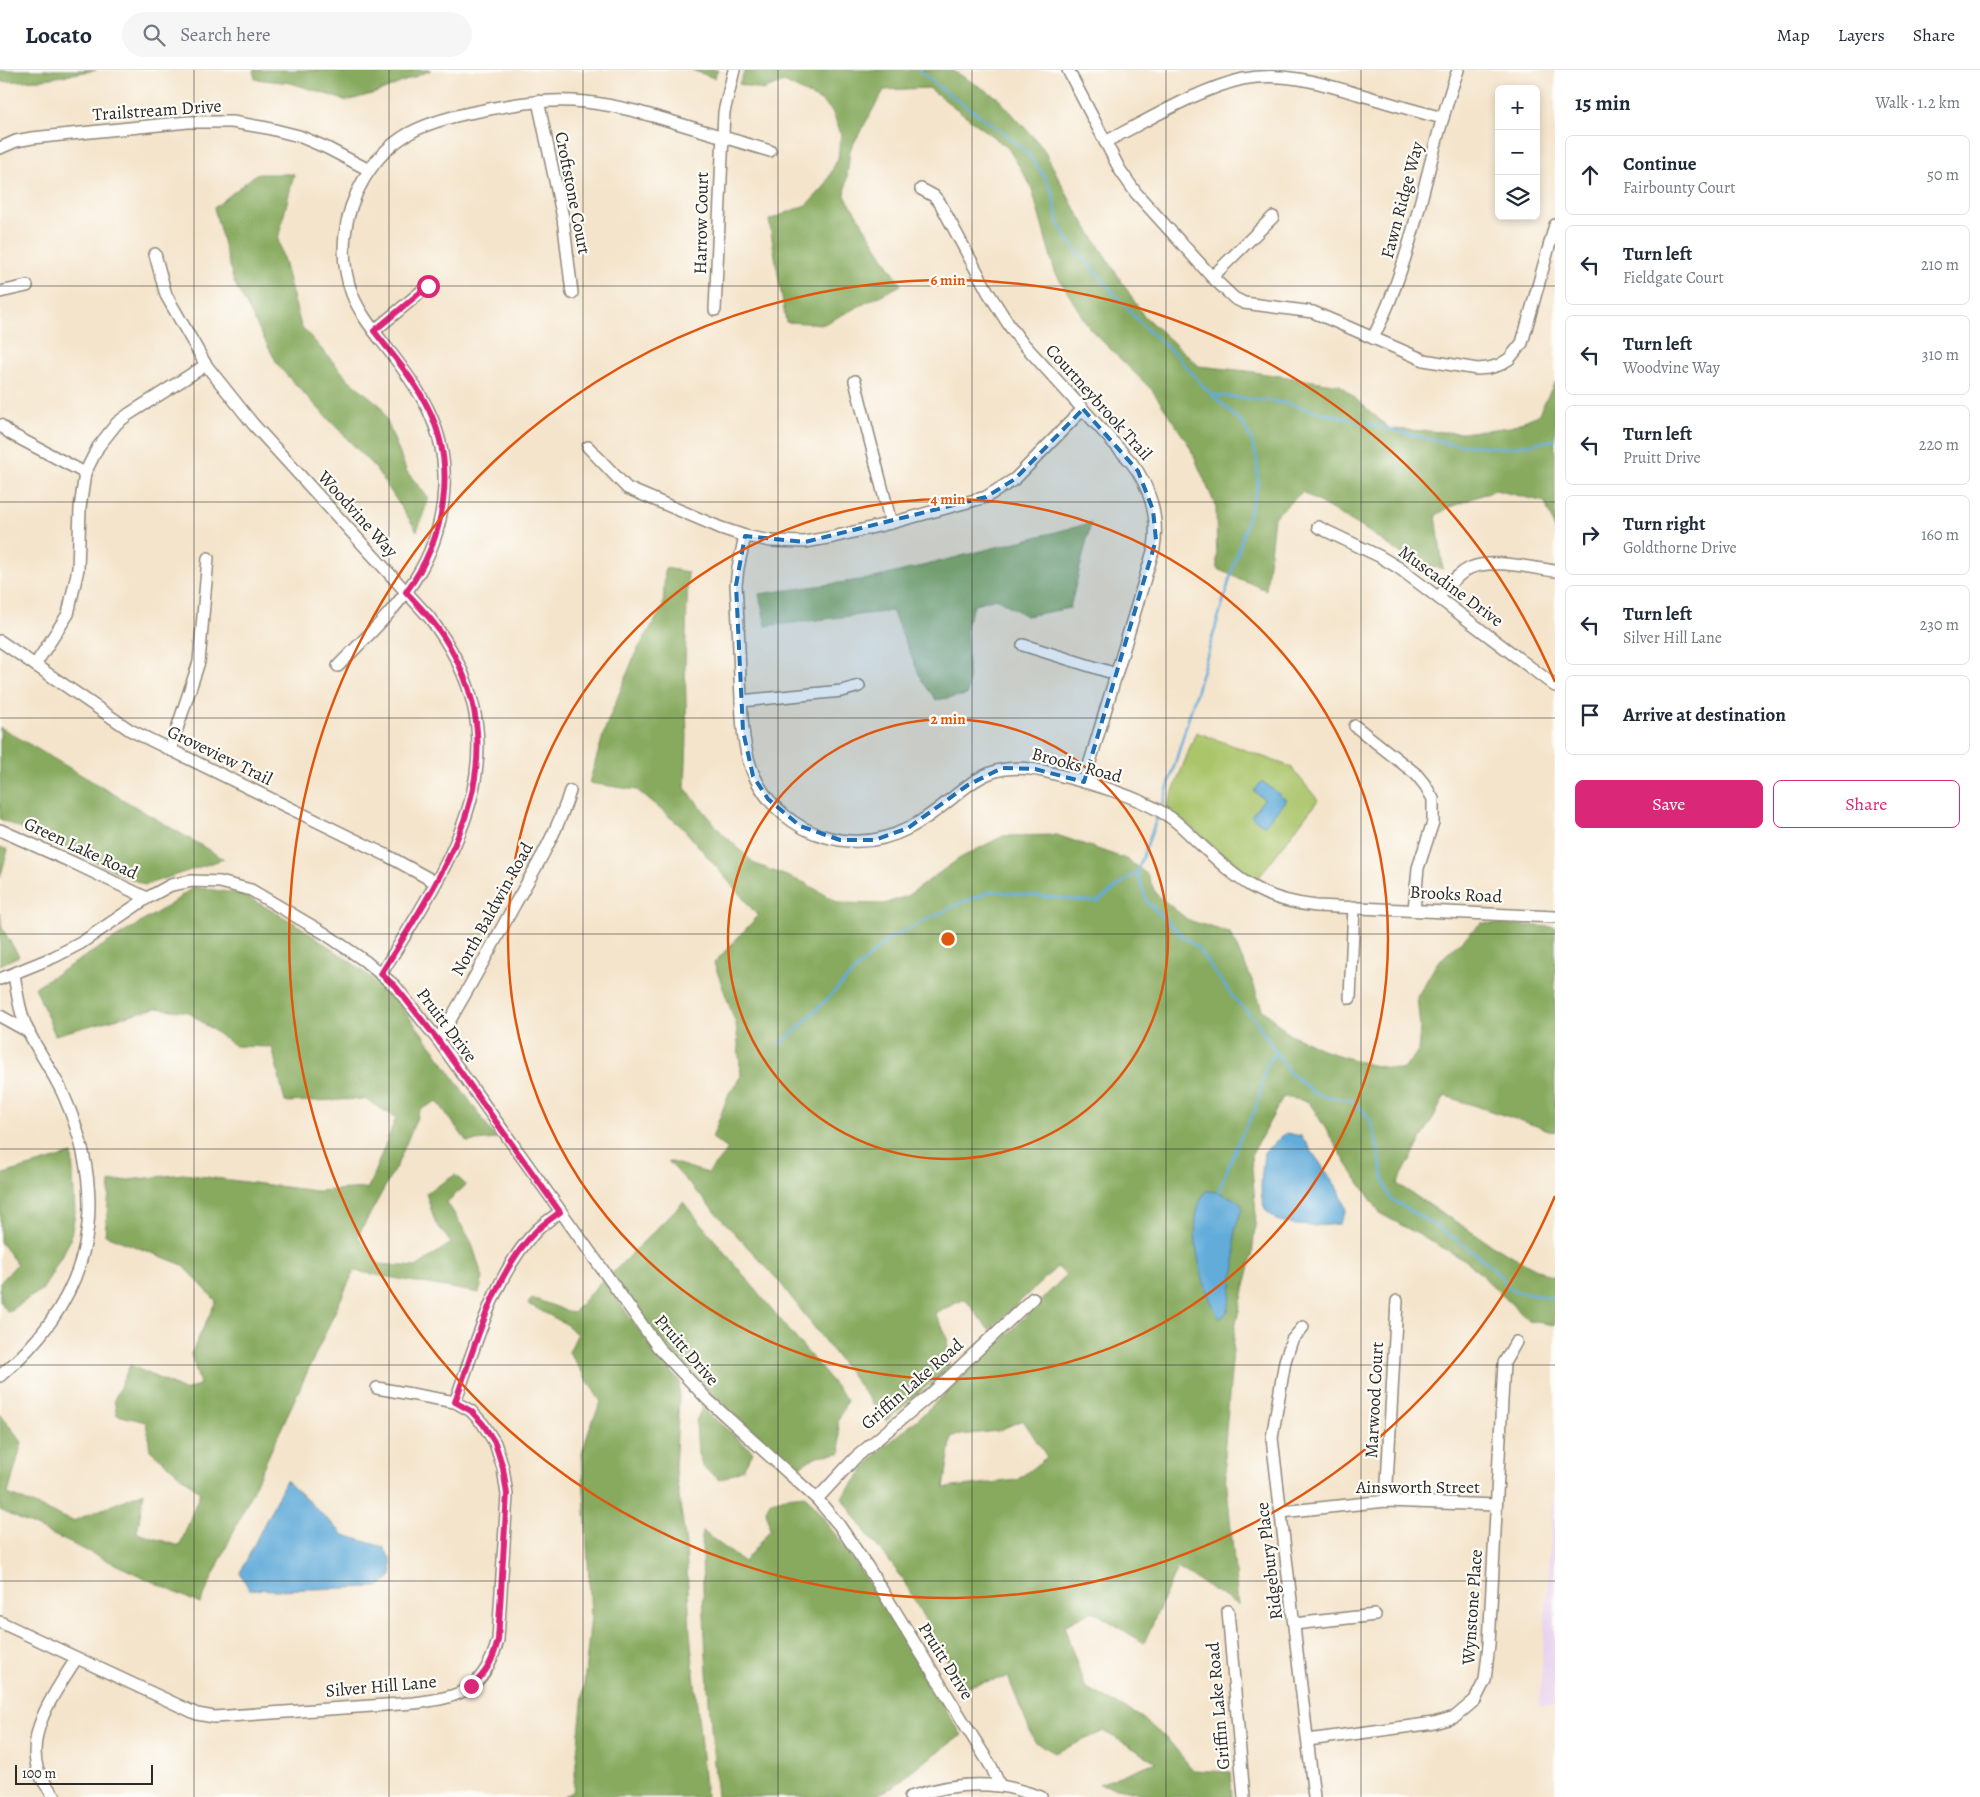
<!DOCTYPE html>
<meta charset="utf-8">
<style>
:root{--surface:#fff;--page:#f6f6f7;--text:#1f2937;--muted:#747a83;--line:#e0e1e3;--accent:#db2777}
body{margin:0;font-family:Alegreya,serif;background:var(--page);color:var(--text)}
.controls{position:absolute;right:15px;top:15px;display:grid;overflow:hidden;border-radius:8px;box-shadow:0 2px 8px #0003}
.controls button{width:45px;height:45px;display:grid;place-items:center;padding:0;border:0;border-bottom:1px solid var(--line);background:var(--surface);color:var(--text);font:25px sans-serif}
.scale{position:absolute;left:15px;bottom:12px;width:138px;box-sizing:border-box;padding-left:5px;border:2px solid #2b2b2b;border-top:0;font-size:14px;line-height:18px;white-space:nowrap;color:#2b2b2b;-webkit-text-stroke:4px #fdfcf7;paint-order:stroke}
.stop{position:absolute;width:15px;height:15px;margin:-11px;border:4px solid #db2777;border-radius:50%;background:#fff}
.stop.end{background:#db2777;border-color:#fff;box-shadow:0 1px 5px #0008}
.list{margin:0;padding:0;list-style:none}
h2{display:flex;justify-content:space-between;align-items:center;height:65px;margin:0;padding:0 20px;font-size:21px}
h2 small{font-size:16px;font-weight:400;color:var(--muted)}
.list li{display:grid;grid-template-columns:32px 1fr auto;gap:15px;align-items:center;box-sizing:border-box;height:80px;margin:0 10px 10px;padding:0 10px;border:1px solid var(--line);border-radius:8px}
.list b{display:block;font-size:19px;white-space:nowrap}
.list p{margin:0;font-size:16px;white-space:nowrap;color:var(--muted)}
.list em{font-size:16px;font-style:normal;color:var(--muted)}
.actions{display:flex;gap:10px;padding:15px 20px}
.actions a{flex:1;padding:11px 0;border:1px solid var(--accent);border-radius:8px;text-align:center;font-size:18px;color:var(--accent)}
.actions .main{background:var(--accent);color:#fff}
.icon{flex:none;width:28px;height:28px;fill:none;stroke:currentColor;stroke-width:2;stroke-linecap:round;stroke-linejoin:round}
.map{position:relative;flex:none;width:1555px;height:1727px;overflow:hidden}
header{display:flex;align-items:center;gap:30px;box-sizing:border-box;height:70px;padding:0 25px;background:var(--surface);border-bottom:1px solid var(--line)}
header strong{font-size:24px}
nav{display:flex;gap:28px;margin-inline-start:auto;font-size:18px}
.search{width:350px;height:45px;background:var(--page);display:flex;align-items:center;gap:12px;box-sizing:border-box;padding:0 18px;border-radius:28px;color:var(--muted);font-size:19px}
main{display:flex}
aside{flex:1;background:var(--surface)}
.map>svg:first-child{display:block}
.built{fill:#e9d2ee}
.green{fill:#aac56b;stroke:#6a784b}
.forest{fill:#87aa5f;stroke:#596a45;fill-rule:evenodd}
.water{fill:#62acda;stroke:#466c82}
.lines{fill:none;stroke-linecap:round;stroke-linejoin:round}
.stream{stroke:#62acda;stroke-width:2.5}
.minor-casing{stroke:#90887b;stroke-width:14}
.minor{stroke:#fff;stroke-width:11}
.route{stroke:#db2777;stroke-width:6}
.marked{fill:#1f6fb2;fill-opacity:0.2;stroke:#1f6fb2;stroke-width:4;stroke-dasharray:10 6;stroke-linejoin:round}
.grid{fill:none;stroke:#2b2b2b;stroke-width:1;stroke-opacity:0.55}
.ring{fill:none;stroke:#df570e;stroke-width:2.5}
.labels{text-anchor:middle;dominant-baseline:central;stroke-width:4.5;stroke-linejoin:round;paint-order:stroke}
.street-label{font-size:18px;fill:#2b2b2b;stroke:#fdfcf7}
.centre{fill:#df570e;stroke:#fdfcf7;stroke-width:2.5}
.ring-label{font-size:15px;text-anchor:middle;font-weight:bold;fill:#df570e;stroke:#fdfcf7;stroke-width:4.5;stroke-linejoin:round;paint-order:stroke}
</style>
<header>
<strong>Locato</strong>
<div class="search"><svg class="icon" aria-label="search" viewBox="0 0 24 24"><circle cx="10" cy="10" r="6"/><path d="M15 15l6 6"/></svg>Search here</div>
<nav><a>Map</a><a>Layers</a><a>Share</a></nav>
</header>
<main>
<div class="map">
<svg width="1555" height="1727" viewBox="0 0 1555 1727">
<rect width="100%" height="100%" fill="#fdfcf7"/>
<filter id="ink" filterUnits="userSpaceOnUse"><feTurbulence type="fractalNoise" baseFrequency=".02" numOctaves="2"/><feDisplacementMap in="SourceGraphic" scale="10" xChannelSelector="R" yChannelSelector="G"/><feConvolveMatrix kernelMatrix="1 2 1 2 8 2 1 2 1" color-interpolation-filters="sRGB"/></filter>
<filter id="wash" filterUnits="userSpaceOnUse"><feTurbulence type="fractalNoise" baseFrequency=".0096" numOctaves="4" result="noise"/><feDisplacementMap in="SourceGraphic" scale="20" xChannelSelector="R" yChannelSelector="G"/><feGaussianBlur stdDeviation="1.12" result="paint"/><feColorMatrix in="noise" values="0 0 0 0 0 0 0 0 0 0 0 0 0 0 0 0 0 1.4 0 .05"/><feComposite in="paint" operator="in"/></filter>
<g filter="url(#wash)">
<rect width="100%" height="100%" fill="#f4e4cb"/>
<path class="built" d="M1555 1415V1636H1539V1635Z"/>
<path class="green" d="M1196 662 1291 697 1318 730 1255 812 1167 737Z"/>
<g class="forest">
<path d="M0 0H96L40 10 0 12Z"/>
<path d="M253 0H431L379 22 347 31 291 13 255 9Z"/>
<path d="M692 0H718L714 8Z"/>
<path d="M745 0H952L997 27 1043 78 1072 134 1143 245 1199 296 1247 301 1340 315 1390 359 1462 363 1510 357 1538 345 1555 312V459L1545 432 1495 420 1450 437 1436 445 1443 499 1417 494 1360 456 1302 422 1274 447 1266 520 1217 499 1216 437 1189 375 1152 320 1090 259 1055 202 1031 116 1008 78 929 18 884 20 850 80 845 126 901 215 824 254 786 252 769 150 808 134 824 117 838 88 841 64 832 41 821 31 784 12 763 20 739 14Z"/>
<path d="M256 104H294L278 169 301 256 350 311 381 336 407 402 429 428 417 461 376 399 279 297 234 212 214 138Z"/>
<path d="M1091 453 1070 538 1026 546 996 528 975 534 966 555 969 611 967 625 936 630 922 611 892 541 766 556 759 524 875 508Z"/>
<path d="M665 498 688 502 685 596 687 667 685 718 722 763 755 794 805 813 839 833 884 834 907 826 960 788 1003 766 1057 765 1126 789 1147 804 1156 824 1188 850 1230 863 1252 910 1262 939 1288 963 1328 982 1371 995 1402 1000 1418 982 1420 958 1417 927 1437 893 1481 853 1555 857V1062L1445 1026 1397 1114 1492 1175 1550 1206 1555 1207V1255L1529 1251 1467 1191 1381 1144 1348 1096 1313 1038 1307 1031 1283 1027 1251 1086 1256 1145 1252 1187 1235 1257 1224 1384 1238 1535 1177 1498 1144 1573 1093 1541 1064 1556 1085 1617 1141 1647 1170 1672 1193 1700 1230 1702 1232 1727H1158L1099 1714 1156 1692 1104 1661 1055 1683 1034 1671 1008 1607 962 1617 901 1506 867 1464 842 1427 878 1382 918 1349 1013 1259 1066 1205 1057 1197 989 1260 965 1229 935 1243 947 1266 949 1297 886 1351 778 1210 668 1091 708 1103 728 1079 712 1068 729 1023 741 1006 736 954 714 893 758 846 683 758 637 720 589 713 605 659 635 584 663 537ZM1023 1350 1047 1387 1017 1410 944 1418 952 1366 997 1361Z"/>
<path d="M0 657 224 789 145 815 0 749Z"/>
<path d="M0 777 8 780 0 808Z"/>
<path d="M193 817 242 824 296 854 351 892 389 921 434 979 496 1069 467 1072 437 1031 420 1040 398 1093 358 1166 379 1194 416 1197 451 1173 435 1152 426 1123 455 1105 466 1115 447 1132 471 1171 483 1208 479 1223 354 1201 200 1534 0 1440V1344L22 1372 8 1424 73 1451 144 1422 137 1463 180 1476 200 1422 150 1380 146 1352 117 1345 114 1330 130 1295 186 1321 200 1314 191 1284 216 1231 183 1195 105 1165 110 1112 183 1104 316 1121 368 1118 396 1048 365 1029 285 1032 272 977 235 976 188 942 156 938 55 965 35 917 171 834Z"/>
<path d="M0 843 2 858 19 886 0 895Z"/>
<path d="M72 1084 75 1143 70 1171 43 1219 8 1242 0 1231V1213L17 1194 0 1172V1105Z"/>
<path d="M683 1132 847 1330 838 1352 841 1383 817 1386 795 1399C759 1367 721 1335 687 1300 659 1271 636 1237 611 1204Z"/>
<path d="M603 1209 646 1270 680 1312 675 1398 686 1475 690 1562 706 1727H562L573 1722 591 1546 582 1384 590 1357 601 1332 569 1282 577 1265 566 1254 528 1234 532 1228 573 1243Z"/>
<path d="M702 1338 753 1382 743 1399 720 1410 703 1397 698 1384 696 1351Z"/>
<path d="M805 1425C867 1500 909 1585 962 1665L911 1701 894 1717 872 1727H717C709 1638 702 1550 702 1461L744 1492 770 1460 766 1440 771 1431 786 1427Z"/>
</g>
<g class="water">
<path d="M1262 711 1286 730 1264 756 1251 746 1264 729 1254 721Z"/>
<path d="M1286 1063 1301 1066 1339 1120 1346 1140 1339 1154C1319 1156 1278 1160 1266 1140 1257 1126 1263 1098 1264 1082Z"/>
<path d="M1206 1121 1218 1122 1239 1131 1242 1138 1235 1160V1195L1228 1242 1219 1248C1202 1219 1183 1151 1206 1121Z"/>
<path d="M286 1410 344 1465 383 1477 391 1489 392 1506 379 1517 275 1520 249 1519 240 1503Z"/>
</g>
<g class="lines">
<g class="stream">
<path d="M919 0 939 17 1004 63 1027 83 1041 101 1053 123 1057 149 1065 166 1077 181 1144 257 1176 285 1203 316 1243 354 1251 369 1257 389 1258 414 1163 734"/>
<path d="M1213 325 1279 332 1450 374 1505 378 1555 370"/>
<path d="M1137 802 1147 832 1183 867 1196 876 1233 927 1255 950 1289 1002 1317 1025 1351 1030 1365 1043 1370 1050 1377 1074 1384 1111 1390 1128 1453 1167 1492 1196 1512 1221 1555 1229"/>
<path d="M779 974 791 965 871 885 890 868 959 834 991 821 1097 832 1137 802 1157 748"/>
<path d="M1218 1122 1242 1064 1256 1039 1266 997 1275 983"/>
</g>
</g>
</g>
<g filter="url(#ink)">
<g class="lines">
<defs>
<g id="minor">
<path d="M1068 0 1120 100 1136 123 1212 207 1234 228 1244 233 1313 242 1424 290 1477 299 1489 298 1499 295 1509 289 1522 273 1555 155"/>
<path d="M538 31 563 148 572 223"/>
<path d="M1105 72C1147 51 1198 19 1243 9 1283 1 1321 13 1358 24 1386 32 1414 41 1443 48"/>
<path d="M0 78 16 71 32 68 188 52H232L267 58 299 66 327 78 369 100"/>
<path d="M921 119 934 126 940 133 988 222 1009 255 1020 270 1131 392C1150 416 1159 448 1154 478L1084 712"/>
<path d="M155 184 166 225 206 295 253 354 429 547C530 678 455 785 381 904"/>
<path d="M1212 207 1273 147"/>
<path d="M0 222 27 216"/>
<path d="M715 240 724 42 734 0"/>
<path d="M374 261 428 216"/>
<path d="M1373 268C1416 184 1426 88 1458 0"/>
<path d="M855 311 891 453"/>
<path d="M0 355 11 364 85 403"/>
<path d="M588 377 627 418 721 458 745 466 771 471 805 472 833 467 891 453 986 427 1015 409 1083 339"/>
<path d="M1318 457 1379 486 1399 498 1555 616"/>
<path d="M745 466 738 498 736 515C738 546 739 577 740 608 743 660 740 707 783 744 795 754 808 762 823 766 852 775 882 772 909 758 968 727 976 682 1055 704 1092 714 1132 724 1165 744 1179 752 1189 764 1200 774 1239 811 1261 830 1316 836L1555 847"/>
<path d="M1438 527C1448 517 1457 504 1470 498 1492 488 1531 498 1555 501"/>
<path d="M0 571 130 660 386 785 435 812"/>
<path d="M1023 575 1116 604"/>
<path d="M35 595 68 544 78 499 80 438 85 403 98 377 117 353 129 344 206 295"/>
<path d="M338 596C391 542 441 499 444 417 447 360 421 321 387 278 374 261 360 244 352 224 338 186 343 144 364 109 389 66 423 53 469 43 504 36 538 29 573 31 610 33 644 43 680 54 710 63 740 72 770 81"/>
<path d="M741 631 842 621 859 616"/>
<path d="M1355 656 1416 704 1425 715 1433 729V752L1418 798 1414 840"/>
<path d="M170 680 199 592 208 488"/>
<path d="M0 760 76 794 147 828"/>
<path d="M0 909 54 887 81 873 147 828 171 815 192 811 220 812 251 820 324 863 365 891 395 916 438 970 658 1277 708 1330 817 1429 839 1455 867 1496 992 1698 1000 1716"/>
<path d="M1350 928 1354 837"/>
<path d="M0 946 29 962"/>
<path d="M438 970C465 926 490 880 515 834 535 799 558 761 570 721"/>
<path d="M1303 1257 1292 1270 1285 1291 1272 1368 1314 1727"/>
<path d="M0 1306C91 1229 112 1135 64 1026 54 1004 40 984 29 963 20 945 17 923 14 904"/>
<path d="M455 1332C475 1277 494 1204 536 1161 543 1154 552 1148 560 1142"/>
<path d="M817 1429 855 1388 929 1326 1033 1228"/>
<path d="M1386 1431 1397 1231"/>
<path d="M1281 1442 1386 1431 1496 1435"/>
<path d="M1228 1541 1244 1727"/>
<path d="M0 1552 197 1644 214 1647 414 1633C462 1627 484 1620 498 1570L507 1425 503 1398 495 1373 483 1354 471 1341 455 1332 377 1318"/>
<path d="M1294 1554 1375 1545"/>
<path d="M1308 1670 1434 1653 1455 1647 1475 1630 1485 1610 1489 1574 1504 1293 1516 1272"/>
<path d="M55 1727C48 1718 40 1708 37 1697 27 1659 57 1619 76 1589"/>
<path d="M910 1727C939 1717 969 1712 999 1716 1013 1717 1027 1723 1041 1727"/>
</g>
</defs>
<use href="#minor" class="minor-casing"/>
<use href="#minor" class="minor"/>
</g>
</g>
<g class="lines" filter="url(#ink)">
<path class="route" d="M428 216 374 261C392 284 411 306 425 332 459 394 446 468 406 522 419 536 433 550 443 566 523 690 448 796 381 904L395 916 438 970 560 1142C552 1148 543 1154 536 1161 493 1204 475 1277 455 1332L471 1341 483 1354 495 1373 503 1398 507 1424 498 1570C493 1590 487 1603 471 1616"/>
</g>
<path class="marked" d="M1083 339 1138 401 1153 440 1156 470 1084 712 1035 699 1002 698 968 715 908 758 875 770H840L800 756 768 729 753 706 743 661 736 515 745 466 805 472 986 427 1015 409Z"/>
<path class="grid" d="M194 0V1727M389 0V1727M583 0V1727M778 0V1727M972 0V1727M1166 0V1727M1361 0V1727M0 216H1555M0 432H1555M0 648H1555M0 864H1555M0 1079H1555M0 1295H1555M0 1511H1555"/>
<g class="ring">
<circle cx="948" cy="869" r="220"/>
<circle cx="948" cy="869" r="440"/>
<path d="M1555 1126A659 659 0 1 1 1555 612"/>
</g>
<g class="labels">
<g class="street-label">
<text transform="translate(157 40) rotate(-4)">Trailstream Drive</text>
<text transform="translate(573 123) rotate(79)">Croftstone Court</text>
<text transform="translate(1402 130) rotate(-75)">Fawn Ridge Way</text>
<text transform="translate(701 153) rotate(-89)">Harrow Court</text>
<text transform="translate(1099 332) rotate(48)">Courtneybrook Trail</text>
<text transform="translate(358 444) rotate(48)">Woodvine Way</text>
<text transform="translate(1451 516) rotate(36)">Muscadine Drive</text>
<text transform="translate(220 685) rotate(26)">Groveview Trail</text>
<text transform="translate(1077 695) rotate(15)">Brooks Road</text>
<text transform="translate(81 778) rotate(25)">Green Lake Road</text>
<text transform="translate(1456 824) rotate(3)">Brooks Road</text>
<text transform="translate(492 839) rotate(-61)">North Baldwin Road</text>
<text transform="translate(447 955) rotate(53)">Pruitt Drive</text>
<text transform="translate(687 1280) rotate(49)">Pruitt Drive</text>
<text transform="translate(912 1314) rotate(-41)">Griffin Lake Road</text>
<text transform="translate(1374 1330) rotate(-87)">Marwood Court</text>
<text x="1418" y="1417">Ainsworth Street</text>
<text transform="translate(1269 1491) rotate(-97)">Ridgebury Place</text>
<text transform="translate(1472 1537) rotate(-86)">Wynstone Place</text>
<text transform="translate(946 1591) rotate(58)">Pruitt Drive</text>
<text transform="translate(381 1616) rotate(-5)">Silver Hill Lane</text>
<text transform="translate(1218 1636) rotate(-95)">Griffin Lake Road</text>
</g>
</g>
<circle cx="948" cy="869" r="8" class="centre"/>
<g class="ring-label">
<text x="948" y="215">6 min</text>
<text x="948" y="434">4 min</text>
<text x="948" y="654">2 min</text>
</g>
</svg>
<div class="controls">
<button>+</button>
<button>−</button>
<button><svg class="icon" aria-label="layers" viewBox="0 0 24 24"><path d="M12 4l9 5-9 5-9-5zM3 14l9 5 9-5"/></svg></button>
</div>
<div class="scale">100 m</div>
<div class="stop" style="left:428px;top:216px"></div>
<div class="stop end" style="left:471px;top:1616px"></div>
</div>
<aside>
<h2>15 min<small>Walk · 1.2 km</small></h2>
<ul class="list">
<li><svg class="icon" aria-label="ahead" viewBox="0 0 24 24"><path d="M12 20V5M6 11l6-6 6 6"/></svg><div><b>Continue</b><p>Fairbounty Court</p></div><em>50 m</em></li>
<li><svg class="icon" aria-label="left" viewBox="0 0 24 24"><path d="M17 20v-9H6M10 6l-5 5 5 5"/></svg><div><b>Turn left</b><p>Fieldgate Court</p></div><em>210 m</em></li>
<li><svg class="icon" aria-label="left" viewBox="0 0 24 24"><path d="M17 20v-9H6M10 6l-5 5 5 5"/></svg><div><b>Turn left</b><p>Woodvine Way</p></div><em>310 m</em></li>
<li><svg class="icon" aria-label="left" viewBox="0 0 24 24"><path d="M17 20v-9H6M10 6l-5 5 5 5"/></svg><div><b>Turn left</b><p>Pruitt Drive</p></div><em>220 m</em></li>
<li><svg class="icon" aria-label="right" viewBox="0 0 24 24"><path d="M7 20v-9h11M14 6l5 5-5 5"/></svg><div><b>Turn right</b><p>Goldthorne Drive</p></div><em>160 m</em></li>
<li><svg class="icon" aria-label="left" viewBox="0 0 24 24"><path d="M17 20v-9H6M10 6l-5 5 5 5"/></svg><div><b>Turn left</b><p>Silver Hill Lane</p></div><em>230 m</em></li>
<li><svg class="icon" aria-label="arrive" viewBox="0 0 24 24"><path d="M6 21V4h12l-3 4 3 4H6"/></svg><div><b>Arrive at destination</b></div></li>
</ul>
<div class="actions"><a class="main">Save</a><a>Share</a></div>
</aside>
</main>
